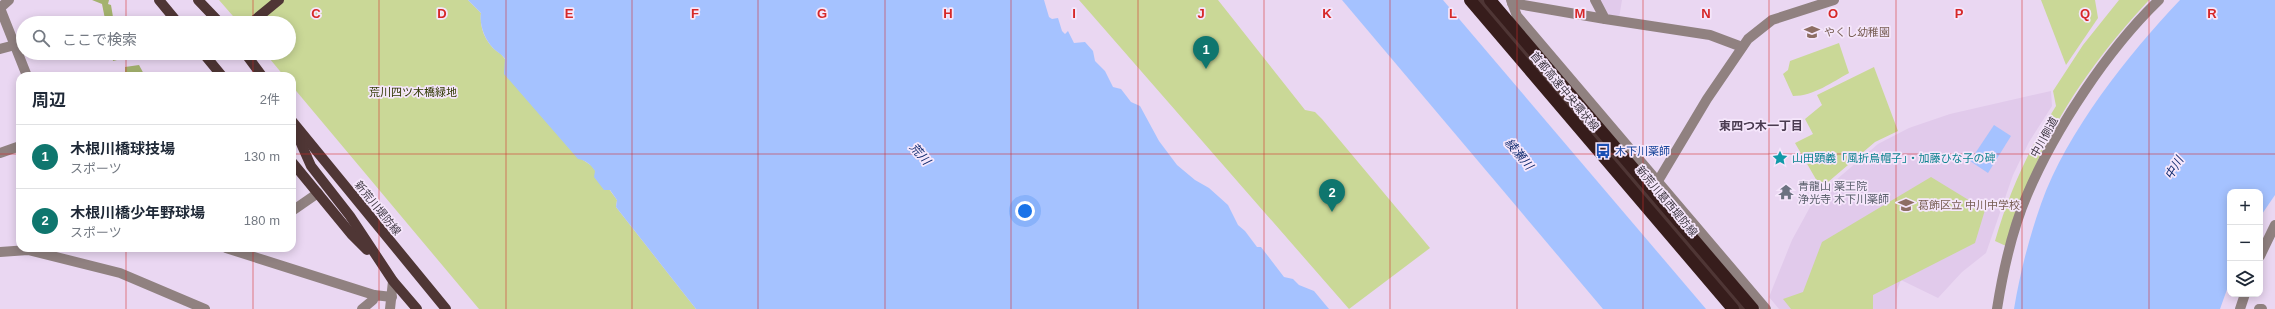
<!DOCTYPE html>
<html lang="ja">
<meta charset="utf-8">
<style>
:root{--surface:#fff;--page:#f6f6f7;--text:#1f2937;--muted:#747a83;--line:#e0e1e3;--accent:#0f766e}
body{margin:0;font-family:Arial,"Noto Sans JP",sans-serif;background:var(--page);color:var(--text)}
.controls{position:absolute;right:12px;bottom:12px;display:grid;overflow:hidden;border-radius:8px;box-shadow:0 2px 10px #0003}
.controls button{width:36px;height:36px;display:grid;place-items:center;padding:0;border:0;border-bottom:1px solid var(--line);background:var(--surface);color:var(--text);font:20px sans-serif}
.you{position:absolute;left:1025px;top:211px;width:14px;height:14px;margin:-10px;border:3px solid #fff;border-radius:50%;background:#1a73e8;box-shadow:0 0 0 6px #1a73e833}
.badge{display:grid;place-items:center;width:26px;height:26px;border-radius:50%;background:var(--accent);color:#fff;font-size:13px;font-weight:700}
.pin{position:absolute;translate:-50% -33px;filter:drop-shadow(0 1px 2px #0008)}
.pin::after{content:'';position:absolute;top:21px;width:14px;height:12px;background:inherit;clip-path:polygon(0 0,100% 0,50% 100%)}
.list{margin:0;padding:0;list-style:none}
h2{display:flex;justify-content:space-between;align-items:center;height:52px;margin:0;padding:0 16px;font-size:17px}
h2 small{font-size:13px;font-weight:400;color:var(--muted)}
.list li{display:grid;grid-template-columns:26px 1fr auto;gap:12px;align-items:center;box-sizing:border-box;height:64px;padding:0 16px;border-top:1px solid var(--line)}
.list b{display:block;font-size:15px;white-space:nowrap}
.list p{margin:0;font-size:13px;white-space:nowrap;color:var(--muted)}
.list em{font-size:13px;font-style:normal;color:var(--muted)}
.icon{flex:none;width:22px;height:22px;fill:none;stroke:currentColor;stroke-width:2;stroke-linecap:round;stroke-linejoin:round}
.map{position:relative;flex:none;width:2275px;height:309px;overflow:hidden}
.search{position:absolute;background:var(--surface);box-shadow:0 2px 10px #0003;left:16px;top:16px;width:280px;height:44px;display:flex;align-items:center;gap:10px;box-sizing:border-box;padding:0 14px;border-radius:22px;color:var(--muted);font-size:15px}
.panel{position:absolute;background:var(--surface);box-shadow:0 2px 10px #0003;left:16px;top:72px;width:280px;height:180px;border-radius:12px}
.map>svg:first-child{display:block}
.built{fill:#e1caeb}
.green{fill:#cad897}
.forest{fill:#a4b26e}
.water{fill:#a5c2ff}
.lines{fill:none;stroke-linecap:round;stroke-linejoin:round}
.minor{stroke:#908180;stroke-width:10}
.major{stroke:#4f3635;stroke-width:10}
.highway{stroke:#371d1c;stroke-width:12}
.highway-bridge{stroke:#371d1c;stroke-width:12}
.grid{fill:none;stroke:#d62828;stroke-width:1;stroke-opacity:0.55}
.labels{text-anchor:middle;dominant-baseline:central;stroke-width:3.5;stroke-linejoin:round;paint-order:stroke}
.education-label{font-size:11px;fill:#785e54;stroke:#f5e6fb;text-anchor:start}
.street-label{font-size:11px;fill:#3e3742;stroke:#f5e6fb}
.park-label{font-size:11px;fill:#303802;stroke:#f5e6fb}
.transit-label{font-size:11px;fill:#164399;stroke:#f5e6fb;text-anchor:start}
.culture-label{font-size:11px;fill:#0d838f;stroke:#f5e6fb;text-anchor:start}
.worship-label{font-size:11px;fill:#5b616d;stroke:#f5e6fb;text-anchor:start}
.neighbourhood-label{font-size:12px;font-weight:bold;fill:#4a3b50;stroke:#f5e6fb}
.water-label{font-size:12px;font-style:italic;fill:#102b6e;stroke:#f5e6fb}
.grid-label{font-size:13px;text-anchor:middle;font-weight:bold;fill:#d62828;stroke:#f5e6fb;stroke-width:3.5;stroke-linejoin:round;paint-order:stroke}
</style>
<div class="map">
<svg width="2275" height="309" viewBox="0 0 2275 309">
<rect width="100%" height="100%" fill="#ead7f2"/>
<g class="built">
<path d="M1598 0H1622L1619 18 1607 16Z"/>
<path d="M2051 91 2052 106 2029 142 2013 175 1986 253 1962 272 1938 298 1901 280 1897 290 1896 309H1779L1769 297 1792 240 1815 198 1878 144 1909 128 1950 114Z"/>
</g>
<g class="green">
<path d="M219 0H468L481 13C479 29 487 46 501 54L583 160 592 166 617 200 616 207 696 309H479L292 86V76H284L265 53H289V23H239Z"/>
<path d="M1079 0H1218L1305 110 1315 112 1322 119 1430 248 1349 309Z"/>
<path d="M2041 0H2095L2098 18 2066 65Z"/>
<path d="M2119 0H2149C2105 47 2065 101 2038 160 2025 188 2016 217 2006 246L1995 241C2009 192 2029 149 2056 106L2053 91 2083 45Z"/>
<path d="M1839 43 1849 73C1832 82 1814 96 1793 96L1783 74 1788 70 1790 61Z"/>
<path d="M1874 67 1898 131 1875 142 1821 188 1795 143 1813 134 1805 119 1822 105 1817 95Z"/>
<path d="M1931 177 1985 210 1975 243 1873 295V309H1791L1783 299 1803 292 1822 242Z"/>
</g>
<g class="forest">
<path d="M92 0H109L108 4 111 5 113 17 105 19 102 4Z"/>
<path d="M112 53H125V58L113 61Z"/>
<path d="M139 65 145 76H125V67Z"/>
</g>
<g class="water">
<path d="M468 0H1044L1049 17 1052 19 1058 18 1062 31 1065 34 1068 31 1074 43 1085 42 1093 51 1095 61 1105 71 1113 87 1121 89 1131 102 1140 106 1159 141 1177 165 1195 180 1209 188 1228 205 1238 225 1245 231 1257 247H1261L1284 277 1293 279 1299 285 1314 291 1329 309H696L616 207 617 200 610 190H604L594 177 595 171C591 165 586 160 578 159L504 74 505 59C502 54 497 52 493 48 485 40 479 25 481 13Z"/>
<path d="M1342 0H1443L1706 309H1603Z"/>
<path d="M2180 0H2275V195L2260 217V192H2230V281L2220 309H2014C2020 273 2029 238 2041 204 2067 131 2128 55 2180 0Z"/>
<path d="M1994 125 2011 136 1988 173 1970 161Z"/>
</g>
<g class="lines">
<g class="minor">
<path d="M1511 0 1517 16 1766 309"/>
<path d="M1595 0 1605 19 1710 35 1742 47"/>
<path d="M1512 3 1605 19"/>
<path d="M0 8 27 76"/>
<path d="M0 8 9 0"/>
<path d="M0 49 15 45"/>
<path d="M0 153 20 146"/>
<path d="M1655 186 1707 99 1748 39 1772 20 1834 0"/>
<path d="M292 211 318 193"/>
<path d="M226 248 374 295"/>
<path d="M0 252 28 250 120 273 205 309"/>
<path d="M2260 256 2275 225"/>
<path d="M362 309 373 300 374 295 392 297"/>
<path d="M390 309 393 281"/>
<path d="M1997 309C2003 271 2012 230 2027 195 2055 129 2108 49 2159 0"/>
<path d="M2240 309 2245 294"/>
<path d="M2259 309H2262"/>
</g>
<g class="major">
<path d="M159 0 178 23"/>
<path d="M198 0 220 23"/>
<path d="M1480 0 1743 309"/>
<path d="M251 23 279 0"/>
<path d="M203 53 222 76"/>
<path d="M245 53 262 76"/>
<path d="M292 121 446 309"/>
<path d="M295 130 311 166 350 216 393 281 417 309"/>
<path d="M292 162 352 235 367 250"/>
</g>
<path class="highway" d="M1470 0 1733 309"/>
<path class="highway-bridge" d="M1490 0 1753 309"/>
</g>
<path class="grid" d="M126 0V23M253 0V23M379 0V309M506 0V309M632 0V309M758 0V309M885 0V309M1011 0V309M1138 0V309M1264 0V309M1390 0V309M1517 0V309M1643 0V309M1769 0V309M1896 0V309M2022 0V309M2149 0V309M126 53V76M253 53V76M0 154H20M292 154H2275M126 248V309M253 248V309"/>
<defs>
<symbol id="school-bare" viewBox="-9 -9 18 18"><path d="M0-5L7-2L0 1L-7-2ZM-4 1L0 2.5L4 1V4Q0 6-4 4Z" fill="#8d6e63" stroke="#f5e6fb" stroke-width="2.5" paint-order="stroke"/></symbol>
<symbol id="bus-bare" viewBox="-9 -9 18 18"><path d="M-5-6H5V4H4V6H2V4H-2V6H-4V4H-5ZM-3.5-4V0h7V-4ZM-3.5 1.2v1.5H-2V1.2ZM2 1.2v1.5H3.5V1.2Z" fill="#1a4fb4" stroke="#f5e6fb" stroke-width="2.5" paint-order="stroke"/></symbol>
<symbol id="sight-bare" viewBox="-9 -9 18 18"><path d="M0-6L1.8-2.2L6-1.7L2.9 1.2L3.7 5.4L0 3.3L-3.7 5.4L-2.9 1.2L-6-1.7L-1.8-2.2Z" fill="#0f9aa8" stroke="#f5e6fb" stroke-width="2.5" paint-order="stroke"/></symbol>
<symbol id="temple-bare" viewBox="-9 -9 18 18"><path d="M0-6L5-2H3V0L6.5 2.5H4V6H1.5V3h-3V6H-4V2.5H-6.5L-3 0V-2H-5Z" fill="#6b7280" stroke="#f5e6fb" stroke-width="2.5" paint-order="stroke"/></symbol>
</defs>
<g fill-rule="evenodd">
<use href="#school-bare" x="1801" y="21" width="22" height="22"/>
<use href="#bus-bare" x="1592" y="140" width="22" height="22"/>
<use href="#sight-bare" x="1769" y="147" width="22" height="22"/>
<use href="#temple-bare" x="1775" y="181" width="22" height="22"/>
<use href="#school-bare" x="1895" y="194" width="22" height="22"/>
</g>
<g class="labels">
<g class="education-label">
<text x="1824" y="32">やくし幼稚園</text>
<text x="1918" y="205">葛飾区立 中川中学校</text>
</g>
<g class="street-label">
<text transform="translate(1565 91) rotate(50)">首都高速中央環状線</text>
<text transform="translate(2044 137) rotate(-61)">中川側道</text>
<text transform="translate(1667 201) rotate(50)">新荒川葛西堤防線</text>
<text transform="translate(378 208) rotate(51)">新荒川堤防線</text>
</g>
<g class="park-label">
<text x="413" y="92">荒川四ツ木橋緑地</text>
</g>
<g class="transit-label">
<text x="1615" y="151">木下川薬師</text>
</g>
<g class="culture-label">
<text x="1792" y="158">山田顕義「風折烏帽子」・加藤ひな子の碑</text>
</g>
<g class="worship-label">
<text x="1798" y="186">青龍山 薬王院<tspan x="1798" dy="13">浄光寺 木下川薬師</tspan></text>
</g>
<g class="neighbourhood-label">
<text x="1761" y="126">東四つ木一丁目</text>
</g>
<g class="water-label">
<text transform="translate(920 154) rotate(49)">荒川</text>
<text transform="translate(1519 154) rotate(50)">綾瀬川</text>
<text transform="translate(2174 168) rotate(-59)">中川</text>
</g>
</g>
<g class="grid-label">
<text x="316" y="18">C</text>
<text x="442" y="18">D</text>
<text x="569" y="18">E</text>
<text x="695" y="18">F</text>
<text x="822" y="18">G</text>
<text x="948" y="18">H</text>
<text x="1074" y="18">I</text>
<text x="1201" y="18">J</text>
<text x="1327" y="18">K</text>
<text x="1453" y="18">L</text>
<text x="1580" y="18">M</text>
<text x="1706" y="18">N</text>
<text x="1833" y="18">O</text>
<text x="1959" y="18">P</text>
<text x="2085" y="18">Q</text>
<text x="2212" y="18">R</text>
</g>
</svg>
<div class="controls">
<button>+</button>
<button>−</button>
<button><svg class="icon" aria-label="layers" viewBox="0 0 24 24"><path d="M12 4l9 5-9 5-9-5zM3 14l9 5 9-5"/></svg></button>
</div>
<div class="you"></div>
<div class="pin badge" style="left:1206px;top:69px">1</div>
<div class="pin badge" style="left:1332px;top:212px">2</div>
<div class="search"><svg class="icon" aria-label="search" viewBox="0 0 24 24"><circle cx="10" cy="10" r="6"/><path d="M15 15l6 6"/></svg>ここで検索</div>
<section class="panel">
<h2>周辺<small>2件</small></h2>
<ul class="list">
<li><span class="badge">1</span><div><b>木根川橋球技場</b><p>スポーツ</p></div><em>130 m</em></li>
<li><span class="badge">2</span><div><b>木根川橋少年野球場</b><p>スポーツ</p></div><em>180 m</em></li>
</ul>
</section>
</div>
